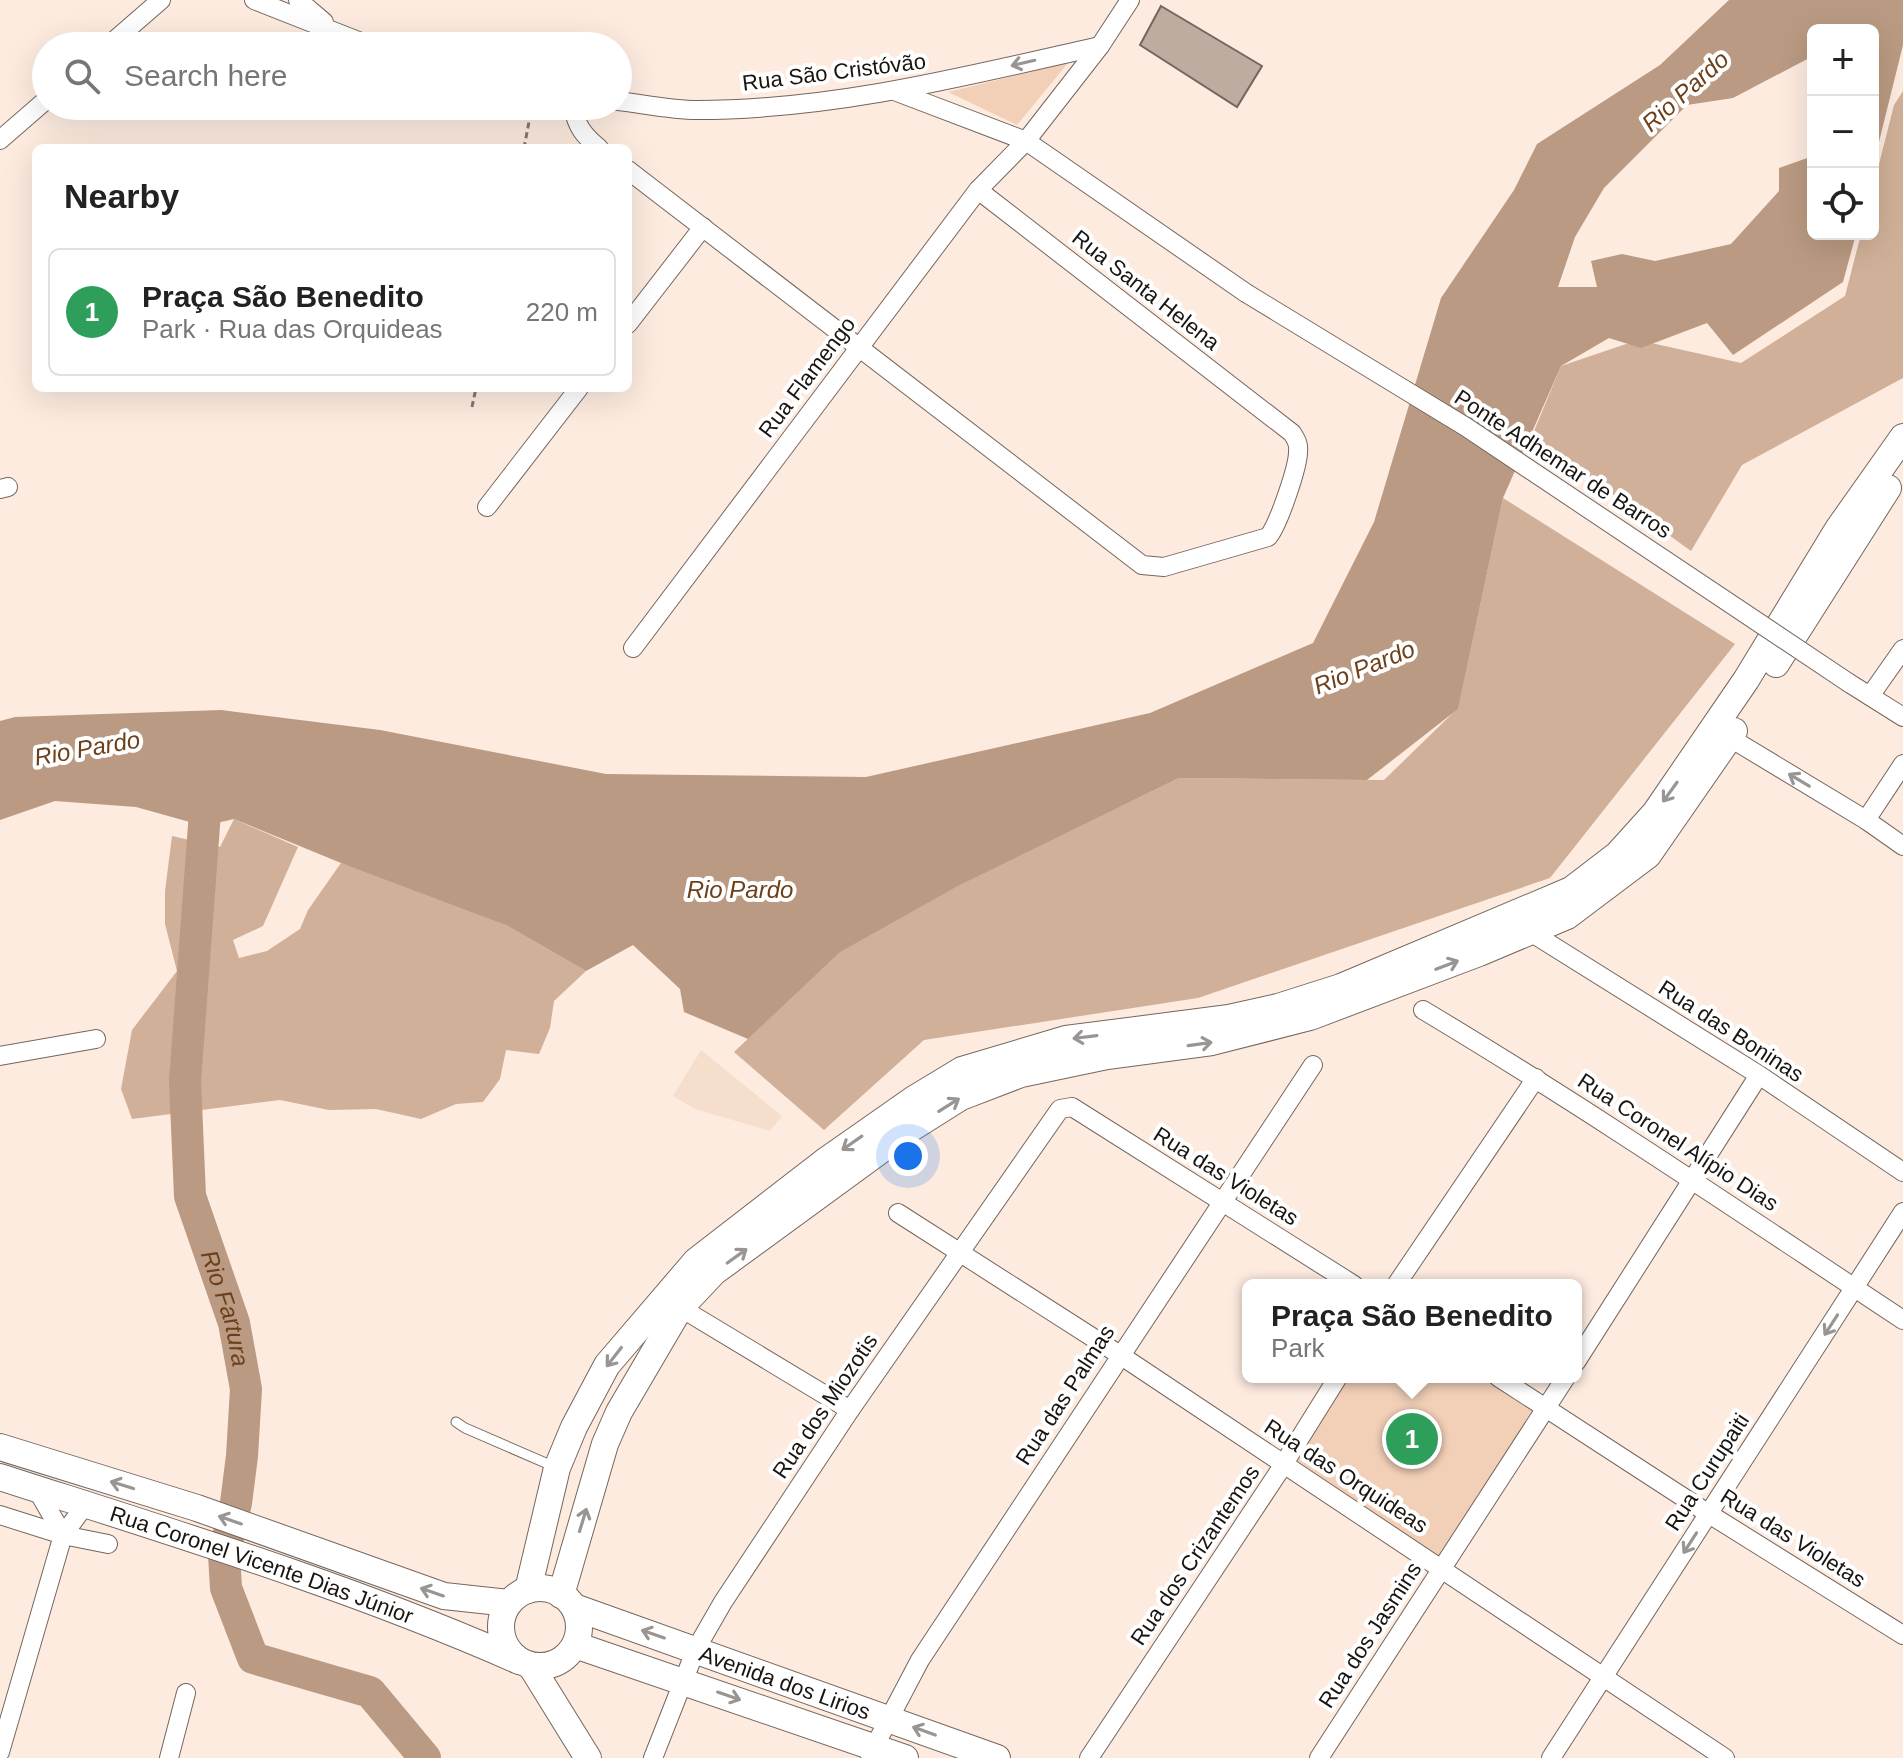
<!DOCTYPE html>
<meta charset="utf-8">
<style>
:root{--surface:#fff;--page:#f2f2f2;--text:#222;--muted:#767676;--line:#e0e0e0;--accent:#1973a2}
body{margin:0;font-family:Arial,sans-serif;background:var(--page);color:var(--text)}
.controls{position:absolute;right:24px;top:24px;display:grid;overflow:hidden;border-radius:12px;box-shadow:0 8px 32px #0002}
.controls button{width:72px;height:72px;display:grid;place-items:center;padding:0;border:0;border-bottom:2px solid var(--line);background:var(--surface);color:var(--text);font:40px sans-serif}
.you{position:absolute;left:908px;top:1156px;width:28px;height:28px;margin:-20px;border:6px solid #fff;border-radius:50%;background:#1a73e8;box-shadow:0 0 0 12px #1a73e833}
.badge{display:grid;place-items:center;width:52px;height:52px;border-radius:50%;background:var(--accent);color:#fff;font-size:26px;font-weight:700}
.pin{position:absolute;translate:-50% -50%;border:4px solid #fff;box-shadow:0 2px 8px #0006}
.popup{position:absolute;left:1242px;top:1279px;width:340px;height:104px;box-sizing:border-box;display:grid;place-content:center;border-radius:12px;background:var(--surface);filter:drop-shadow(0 2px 6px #0005);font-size:26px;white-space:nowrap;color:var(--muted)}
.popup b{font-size:30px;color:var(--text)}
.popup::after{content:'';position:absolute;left:50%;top:100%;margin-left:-16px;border:16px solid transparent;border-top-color:var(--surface)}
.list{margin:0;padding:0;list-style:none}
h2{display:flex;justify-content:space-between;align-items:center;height:104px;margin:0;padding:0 32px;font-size:34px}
h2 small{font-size:26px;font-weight:400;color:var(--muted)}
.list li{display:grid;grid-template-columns:52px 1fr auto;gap:24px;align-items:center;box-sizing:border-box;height:128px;margin:0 16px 16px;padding:0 16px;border:2px solid var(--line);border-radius:12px}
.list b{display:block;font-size:30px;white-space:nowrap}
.list p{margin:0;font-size:26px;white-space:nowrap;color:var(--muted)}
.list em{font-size:26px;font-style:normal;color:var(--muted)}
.icon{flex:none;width:44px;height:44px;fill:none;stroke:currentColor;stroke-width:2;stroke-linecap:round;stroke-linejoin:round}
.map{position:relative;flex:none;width:1903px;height:1758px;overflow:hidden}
.search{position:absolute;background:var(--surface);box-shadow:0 8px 32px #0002;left:32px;top:32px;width:600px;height:88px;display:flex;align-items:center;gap:20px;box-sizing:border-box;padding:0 28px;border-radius:44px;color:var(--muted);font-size:30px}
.panel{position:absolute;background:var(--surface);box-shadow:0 8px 32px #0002;left:32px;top:144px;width:600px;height:248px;border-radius:12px}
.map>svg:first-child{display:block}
.built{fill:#f6decd}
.green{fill:#f2d0b8}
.forest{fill:#d0b098}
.water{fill:#ba9a82}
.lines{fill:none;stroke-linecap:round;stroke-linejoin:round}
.river{stroke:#ba9a82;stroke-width:32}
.building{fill:#bdada1;stroke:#74665b;stroke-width:2}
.lane-casing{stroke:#75665c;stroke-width:11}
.street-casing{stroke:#75665c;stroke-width:20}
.secondary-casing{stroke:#75665c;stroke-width:28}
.path{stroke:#847971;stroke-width:3;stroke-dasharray:6 4;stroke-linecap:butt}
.lane{stroke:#fff;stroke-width:9}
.street{stroke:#fff;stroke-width:18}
.secondary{stroke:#fff;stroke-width:26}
.street-bridge-casing{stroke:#75665c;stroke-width:20;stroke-linecap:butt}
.street-bridge{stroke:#fff;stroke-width:18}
.oneway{stroke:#989593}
.labels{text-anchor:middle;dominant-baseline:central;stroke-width:8;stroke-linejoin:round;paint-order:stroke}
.street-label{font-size:22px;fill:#191410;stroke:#fff}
.water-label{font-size:24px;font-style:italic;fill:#6c401a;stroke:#fff}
</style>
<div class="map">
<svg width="1903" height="1758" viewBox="0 0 1903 1758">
<rect width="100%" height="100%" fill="#fdebdf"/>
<path class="built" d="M701 1050 782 1116 770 1131 695 1109 673 1096Z"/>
<g class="green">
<path d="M1068 63 1017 125 948 92Z"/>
<path d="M1338 1377H1498L1546 1408 1438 1565 1280 1470Z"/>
</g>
<g class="forest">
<path d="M1903 91V378L1742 465 1691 551 1532 436 1561 366 1638 340 1741 363 1845 296 1861 234H1873V188L1894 105Z"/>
<path d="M1503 498 1735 644 1550 878 1198 998 924 1040 824 1130 734 1052 857 935 1179 778 1384 780 1458 708Z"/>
<path d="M234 819 298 847 263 926 233 940 239 958 267 951 300 929 308 910 341 863 458 903 506 925 586 971 554 1001 550 1028 539 1054 506 1050 500 1079 483 1102 456 1104 421 1119 376 1109 329 1110 280 1100 132 1119 121 1089 132 1030 177 971 165 924V891L172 836 220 847Z"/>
</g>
<path class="water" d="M1729 0H1903V45L1873 166V30H1813V56L1733 98 1687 105 1604 188 1575 237 1558 287H1597L1591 261 1622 254 1655 261 1731 244 1779 191V168L1813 156V234H1856L1843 282 1733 355 1707 323 1641 348 1609 338 1561 366 1503 498 1458 709 1367 780 1179 778 956 887 840 952 748 1039 684 1012 680 989 633 945 586 971 506 925 341 863 234 819 204 826 136 807 55 801 0 820V721L15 717 221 710 380 730 606 774 866 777 1150 713 1313 643 1374 522 1441 298 1514 190 1537 144 1660 65Z"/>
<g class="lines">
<path class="river" id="s1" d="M207 785 185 1081 190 1196 234 1323 246 1389 242 1456 236 1503 224 1555 226 1588 253 1658 370 1692 425 1758"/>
</g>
<path class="building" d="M1161 6 1262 66 1237 107 1140 45Z"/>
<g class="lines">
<defs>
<path id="lane" d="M456 1422 465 1428 555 1467"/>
<g id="street">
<path d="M254 0 371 46"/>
<path d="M298 0 324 22"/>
<path d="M108 46 161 0"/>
<path d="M897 92 1026 141 1246 293"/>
<path d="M618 101C644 104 671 110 697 110 834 110 967 76 1100 46"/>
<path d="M573 106C576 126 584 136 599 148"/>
<path d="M0 140 46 100"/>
<path d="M628 170 1142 565 1164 567 1268 537C1278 526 1298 467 1298 452 1299 444 1296 439 1292 433L978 190"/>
<path d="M628 324 703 227"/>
<path d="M0 489 8 487"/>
<path d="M487 507 579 388"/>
<path d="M633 648 978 190 1026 141 1100 46 1130 0"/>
<path d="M1849 683 1903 717"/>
<path d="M1870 696 1903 649"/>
<path d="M1722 733 1866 820 1903 846"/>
<path d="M1866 820 1903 764"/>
<path d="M1532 933 1759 1075 1903 1172"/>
<path d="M1423 1010C1587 1108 1744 1215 1903 1320"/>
<path d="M0 1056 96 1039"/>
<path d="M898 1213 1120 1355 1725 1758"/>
<path d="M1396 1285 1536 1078"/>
<path d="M671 1302 850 1410"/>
<path d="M1576 1362 1759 1075"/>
<path d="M1498 1377 1709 1514 1903 1635"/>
<path d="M36 1488 63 1535"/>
<path d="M0 1515 63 1535 108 1544"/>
<path d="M0 1752 63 1535 86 1504"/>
<path d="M870 1755 920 1660 1313 1065"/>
<path d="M169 1758 186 1693"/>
<path d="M653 1758 696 1649 723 1602 850 1410 1060 1109 1072 1107 1354 1285"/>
<path d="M1089 1758 1280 1470 1338 1377"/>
<path d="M1319 1758 1566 1377"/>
<path d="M1551 1758 1903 1212"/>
</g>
<g id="secondary">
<path d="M1776 664 1888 488"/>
<path d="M0 1447 197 1508 444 1596 509 1603"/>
<path id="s2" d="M0 1477C174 1533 352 1587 519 1661"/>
<circle cx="540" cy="1627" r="39"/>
<path d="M528 1590 557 1468 574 1427 607 1365 696 1261 824 1162 914 1099 962 1070 1066 1039 1229 1018 1278 1007 1341 987 1571 890 1618 854 1655 813 1746 680 1838 529 1903 437"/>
<path d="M561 1595 605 1444 619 1412 680 1308 714 1272 907 1131 961 1097 1021 1074 1107 1056 1212 1042 1310 1017 1479 953 1567 916 1648 855 1734 731"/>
<path id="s3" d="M574 1607 997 1758"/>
<path d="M575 1645 905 1758"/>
<path d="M531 1666 588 1758"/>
</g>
</defs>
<use href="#lane" class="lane-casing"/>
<use href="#street" class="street-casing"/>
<use href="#secondary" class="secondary-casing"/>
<g class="path">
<path d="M524 148 532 106"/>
<path d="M472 407 476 388"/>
</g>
<use href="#lane" class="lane"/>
<use href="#street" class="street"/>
<use href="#secondary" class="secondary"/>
<defs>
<path id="street-bridge" d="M1246 293 1466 427 1849 683"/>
</defs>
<use href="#street-bridge" class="street-bridge-casing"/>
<use href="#street-bridge" class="street-bridge"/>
</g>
<defs><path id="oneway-shaft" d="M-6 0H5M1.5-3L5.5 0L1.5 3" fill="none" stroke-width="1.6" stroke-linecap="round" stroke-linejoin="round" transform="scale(2)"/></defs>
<g class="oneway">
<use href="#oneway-shaft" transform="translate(1023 63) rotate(167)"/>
<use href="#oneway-shaft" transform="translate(1799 780) rotate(-149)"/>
<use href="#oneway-shaft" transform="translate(1670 792) rotate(126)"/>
<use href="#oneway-shaft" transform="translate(1447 965) rotate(-21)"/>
<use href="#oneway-shaft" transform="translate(1085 1037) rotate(173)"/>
<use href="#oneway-shaft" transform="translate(1200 1044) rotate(-8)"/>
<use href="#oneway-shaft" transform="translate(949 1105) rotate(-32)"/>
<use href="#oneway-shaft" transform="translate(852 1143) rotate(145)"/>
<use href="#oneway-shaft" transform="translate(737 1256) rotate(-36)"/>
<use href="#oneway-shaft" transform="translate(1831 1325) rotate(123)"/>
<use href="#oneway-shaft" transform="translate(614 1357) rotate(128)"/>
<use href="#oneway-shaft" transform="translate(122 1485) rotate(-163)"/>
<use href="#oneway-shaft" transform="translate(230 1520) rotate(-161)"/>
<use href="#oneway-shaft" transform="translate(583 1520) rotate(-73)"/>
<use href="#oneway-shaft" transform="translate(1690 1543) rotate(123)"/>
<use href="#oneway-shaft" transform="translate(432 1592) rotate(-161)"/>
<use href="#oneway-shaft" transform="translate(653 1634) rotate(-161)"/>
<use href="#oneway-shaft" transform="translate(729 1696) rotate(19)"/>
<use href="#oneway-shaft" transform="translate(924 1731) rotate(-160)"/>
</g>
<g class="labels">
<g class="street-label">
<text transform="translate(834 72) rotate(-7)">Rua São Cristóvão</text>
<text transform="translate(1146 290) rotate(38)">Rua Santa Helena</text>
<text transform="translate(807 377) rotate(-53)">Rua Flamengo</text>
<text transform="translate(1563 464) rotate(33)">Ponte Adhemar de Barros</text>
<text transform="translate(1731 1031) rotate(33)">Rua das Boninas</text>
<text transform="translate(1678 1142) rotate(33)">Rua Coronel Alípio Dias</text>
<text transform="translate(1226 1176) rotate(32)">Rua das Violetas</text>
<text transform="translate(1065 1395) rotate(-57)">Rua das Palmas</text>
<text transform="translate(825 1406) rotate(-56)">Rua dos Miozotis</text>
<text transform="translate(1707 1472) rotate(-57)">Rua Curupaiti</text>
<text transform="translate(1346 1476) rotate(33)">Rua das Orquideas</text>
<text transform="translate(1793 1538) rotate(32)">Rua das Violetas</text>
<text transform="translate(1195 1555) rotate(-56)">Rua dos Crizantemos</text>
<text stroke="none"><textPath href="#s2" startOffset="276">Rua Coronel Vicente Dias Júnior</textPath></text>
<text transform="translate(1370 1635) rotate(-57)">Rua dos Jasmins</text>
<text stroke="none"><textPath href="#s3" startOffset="224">Avenida dos Lirios</textPath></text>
</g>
<g class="water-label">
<text transform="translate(1685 91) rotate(-42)">Rio Pardo</text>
<text transform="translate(1364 667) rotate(-22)">Rio Pardo</text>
<text transform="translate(87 748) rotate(-10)">Rio Pardo</text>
<text x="740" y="889">Rio Pardo</text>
<text stroke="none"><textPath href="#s1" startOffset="530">Rio Fartura</textPath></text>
</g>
</g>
</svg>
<div class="controls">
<button>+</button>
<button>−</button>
<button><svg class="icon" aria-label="locate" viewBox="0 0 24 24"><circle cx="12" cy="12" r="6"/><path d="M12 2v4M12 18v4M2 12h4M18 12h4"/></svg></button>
</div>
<div class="you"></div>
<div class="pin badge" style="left:1412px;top:1439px;background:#2e9e5b">1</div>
<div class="popup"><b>Praça São Benedito</b>Park</div>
<div class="search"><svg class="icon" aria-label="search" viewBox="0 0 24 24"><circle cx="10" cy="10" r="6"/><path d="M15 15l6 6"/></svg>Search here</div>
<section class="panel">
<h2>Nearby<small></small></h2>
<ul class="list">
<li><span class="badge" style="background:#2e9e5b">1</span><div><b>Praça São Benedito</b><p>Park · Rua das Orquideas</p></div><em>220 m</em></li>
</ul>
</section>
</div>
